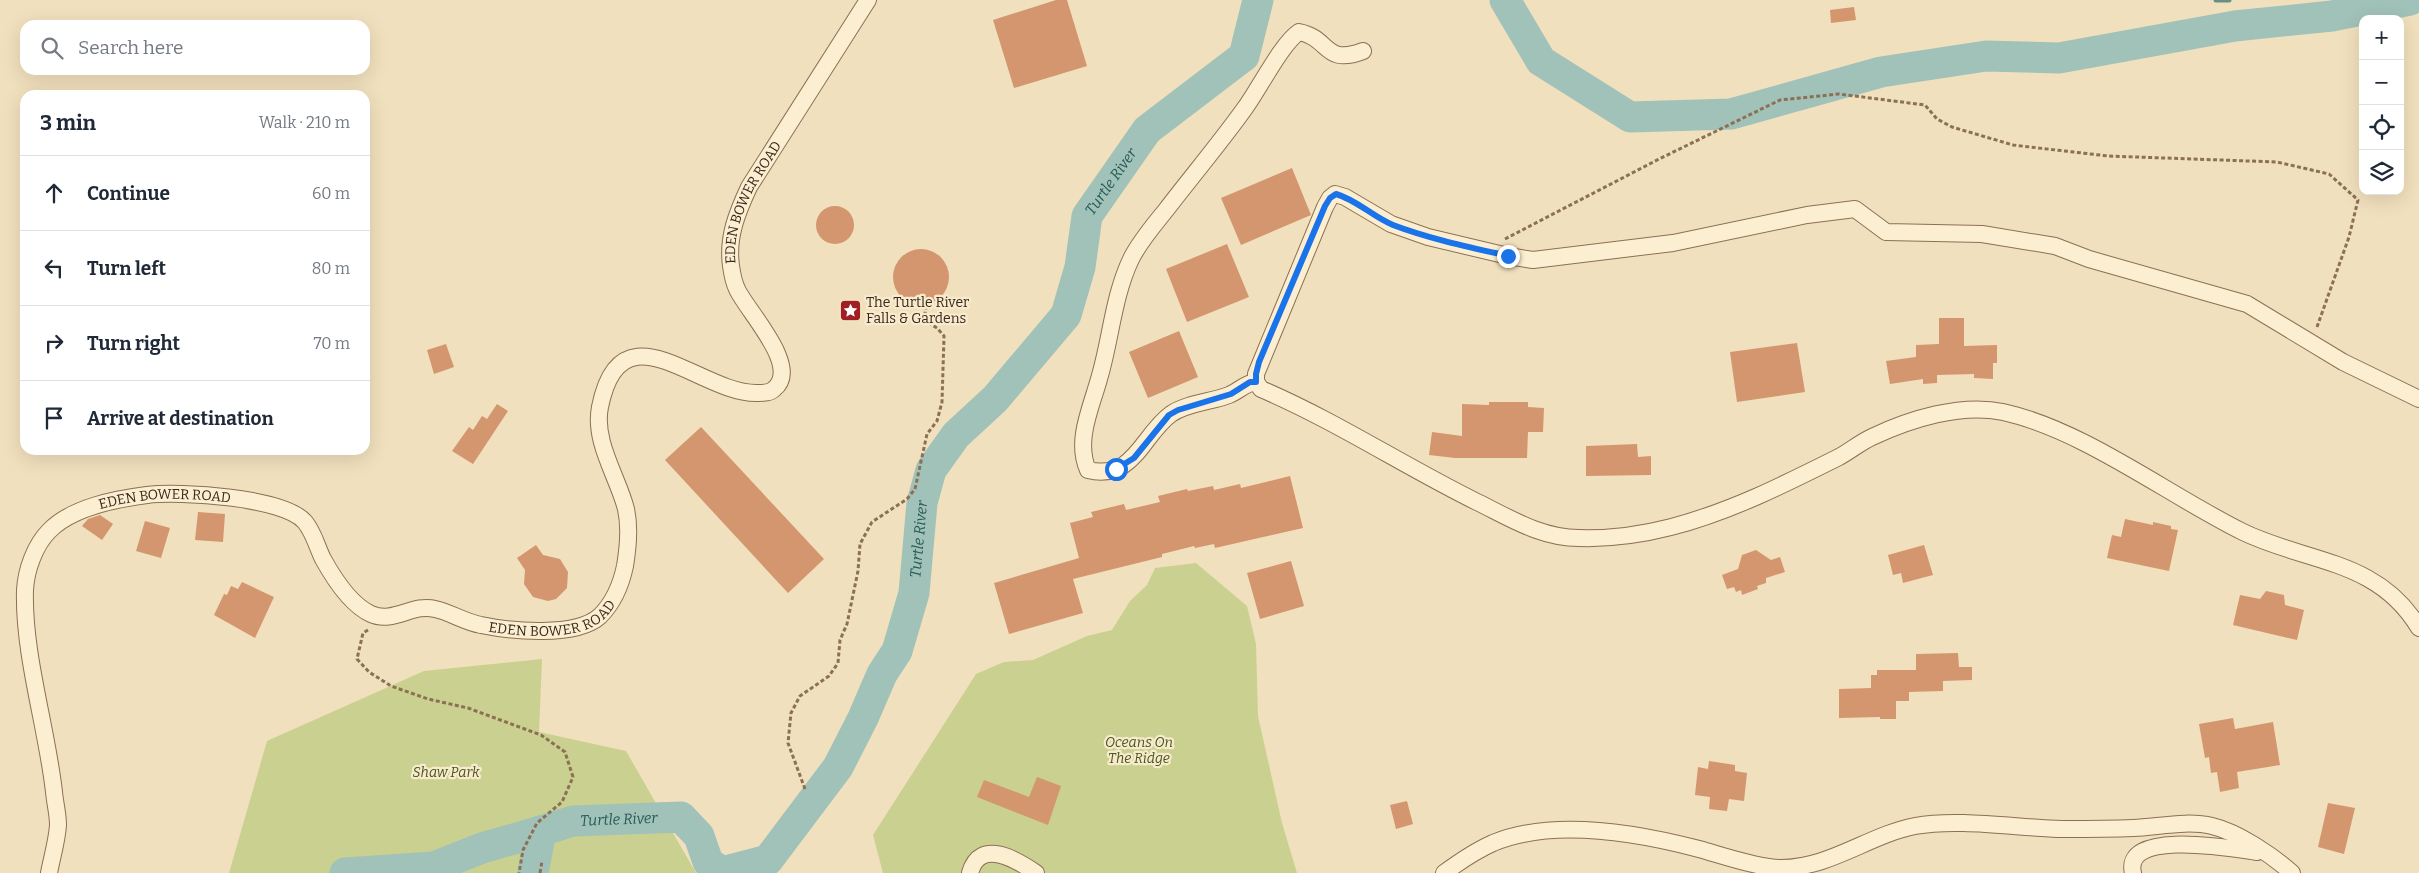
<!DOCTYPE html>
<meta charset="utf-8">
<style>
:root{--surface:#fff;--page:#f6f6f7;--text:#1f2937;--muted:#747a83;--line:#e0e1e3}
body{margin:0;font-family:Bitter,serif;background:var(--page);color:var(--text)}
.controls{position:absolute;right:15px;top:15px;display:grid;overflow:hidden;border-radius:10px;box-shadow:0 5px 20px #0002}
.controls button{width:45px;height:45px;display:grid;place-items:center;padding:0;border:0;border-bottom:1px solid var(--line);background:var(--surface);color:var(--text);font:25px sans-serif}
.stop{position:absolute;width:15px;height:15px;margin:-11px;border:4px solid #1a73e8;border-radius:50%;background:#fff}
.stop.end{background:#1a73e8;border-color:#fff;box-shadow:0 1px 5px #0008}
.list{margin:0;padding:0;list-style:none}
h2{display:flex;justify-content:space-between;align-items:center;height:65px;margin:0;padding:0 20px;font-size:21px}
h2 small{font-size:16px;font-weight:400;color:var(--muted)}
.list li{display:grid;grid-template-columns:32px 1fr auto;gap:15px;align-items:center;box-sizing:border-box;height:75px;padding:0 20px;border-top:1px solid var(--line)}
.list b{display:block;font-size:19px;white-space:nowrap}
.list em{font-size:16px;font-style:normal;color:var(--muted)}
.icon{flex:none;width:28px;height:28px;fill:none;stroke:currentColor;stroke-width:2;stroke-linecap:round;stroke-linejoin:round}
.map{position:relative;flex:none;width:2419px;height:873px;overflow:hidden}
.search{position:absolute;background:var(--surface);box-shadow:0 5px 20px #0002;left:20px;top:20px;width:350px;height:55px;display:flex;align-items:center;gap:12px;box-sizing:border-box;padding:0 18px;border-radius:15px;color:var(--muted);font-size:19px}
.panel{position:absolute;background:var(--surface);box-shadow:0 5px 20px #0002;left:20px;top:90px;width:350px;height:365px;border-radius:15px}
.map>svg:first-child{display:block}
.green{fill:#cad090}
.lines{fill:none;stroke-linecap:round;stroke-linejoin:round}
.stream{stroke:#689185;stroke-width:5}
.river{stroke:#a1c2b8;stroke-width:31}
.building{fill:#d3966f}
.minor-casing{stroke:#8b7055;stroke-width:18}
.path{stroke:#8b7055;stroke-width:3;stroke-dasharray:4 2.5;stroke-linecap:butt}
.minor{stroke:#fceed1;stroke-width:16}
.route{stroke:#1a73e8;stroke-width:6}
.labels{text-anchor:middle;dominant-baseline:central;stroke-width:4.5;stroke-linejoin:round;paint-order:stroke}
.street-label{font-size:14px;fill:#39281b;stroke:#f8ebcd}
.poi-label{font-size:14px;fill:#39281b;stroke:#f8ebcd;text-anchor:start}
.park-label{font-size:14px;font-style:italic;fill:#4a571f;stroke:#f8ebcd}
.water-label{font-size:15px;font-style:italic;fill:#285a56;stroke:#f8ebcd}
</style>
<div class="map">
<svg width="2419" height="873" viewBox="0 0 2419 873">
<rect width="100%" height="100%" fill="#f1e0bd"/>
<g class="green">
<path d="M1196 563 1247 606 1256 644 1258 716 1282 823 1297 873H883L873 835 976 674 1004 662 1033 660 1087 636 1112 630 1130 601 1147 585 1155 568Z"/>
<path d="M542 659 539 732 626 751 696 873H229L267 741 424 671Z"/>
</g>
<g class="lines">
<path class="stream" d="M2216 0H2229"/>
<g class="river">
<path d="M1505 0 1541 61 1630 117 1731 114 1881 72 1986 56 2059 58 2235 26 2332 16 2410 0"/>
<path d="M345 873 434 867 482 848 541 831"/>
<path id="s1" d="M533 873 541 831 573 821 681 817 699 836 708 862 722 872 768 860 838 767 863 718 882 674 897 651 914 593 922 503 931 470 956 435 995 399 1066 315 1080 267 1087 216 1147 130 1244 56 1258 0"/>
</g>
</g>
<g class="building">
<path d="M1056 0H1067L1087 66 1014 88 993 20Z"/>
<path d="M1854 7 1856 20 1831 23 1830 10Z"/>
<path d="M1292 168 1311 215 1241 245 1221 198Z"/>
<circle cx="835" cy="225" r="19"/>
<path d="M1227 244 1249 297 1187 322 1166 269Z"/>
<circle cx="921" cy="277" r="28"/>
<path d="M1939 318H1964V346L1997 345V363H1993V379L1974 378V374L1937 375V383L1923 384V379L1890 384 1886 361 1916 357V345L1939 344Z"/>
<path d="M1179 331 1198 377 1148 398 1129 352Z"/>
<path d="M1797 343 1805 392 1737 402 1730 352Z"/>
<path d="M446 344 454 367 434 374 427 350Z"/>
<path d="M1489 402H1528V407L1544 408 1543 432H1528L1527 458H1455L1429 455 1432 432 1462 436V404L1489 405Z"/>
<path d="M497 404 508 411 473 464 452 451 469 427 473 430 482 416 487 419Z"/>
<path d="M701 427 824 559 788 593 665 460Z"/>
<path d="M1637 444 1638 457 1651 456V475L1586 476V446Z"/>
<path d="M1290 476 1303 528 1215 548 1214 544 1195 548 1194 546 1162 554V557L1073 579 1083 613 1009 634 994 583 1079 558 1070 523 1093 517 1091 512 1124 504 1126 510 1160 502 1158 496 1187 489 1188 491 1213 486 1214 490 1240 484 1241 488Z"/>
<path d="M198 512 225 514 223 542 195 540Z"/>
<path d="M100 515 113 524 102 540 82 526 88 519Z"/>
<path d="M2125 519 2153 525V522L2171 526V529L2178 530 2169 571 2107 558 2112 535 2121 537Z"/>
<path d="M145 521 170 528 161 558 136 551Z"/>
<path d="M536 545 543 555 560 559 568 572 567 588 556 599 548 601 533 597 524 584 525 570 517 558Z"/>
<path d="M1924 545 1933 575 1903 583 1901 573 1893 575 1888 555Z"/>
<path d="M1756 550 1771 560 1780 557 1785 572 1766 578V583L1757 586 1758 589 1742 595 1741 590 1736 592 1734 587 1727 589 1722 575 1738 569 1742 555Z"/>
<path d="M1291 561 1304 606 1260 619 1247 573Z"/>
<path d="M242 582 274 597 255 638 214 615 224 594 227 595 231 586 238 589Z"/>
<path d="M2266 591 2284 595 2285 605 2304 610 2297 640 2233 625 2240 595 2260 599Z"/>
<path d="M1958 653 1959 667H1972V680L1943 681V691L1909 692V701H1896V719H1880V717L1839 718V689L1871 688V675H1877V670H1916V654Z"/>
<path d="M2233 718 2235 729 2273 722 2280 765 2237 772 2239 788 2220 792 2217 772 2211 773 2209 757 2205 758 2199 724Z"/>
<path d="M1709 761 1735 765V771L1747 773 1744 801 1729 799 1727 811 1709 809 1710 797 1695 795 1698 767 1708 769Z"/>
<path d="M1037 777 1061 786 1048 825 977 797 984 780 1029 797Z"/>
<path d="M1407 801 1413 824 1396 829 1390 805Z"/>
<path d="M2328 803 2355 808 2344 854 2318 847Z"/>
</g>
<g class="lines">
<defs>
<g id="minor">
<path d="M1256 382C1245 383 1239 391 1229 395 1211 402 1187 403 1171 414 1142 435 1134 481 1088 470 1075 441 1091 408 1099 379 1111 339 1113 297 1131 259 1140 241 1154 225 1166 210 1192 176 1220 143 1245 108 1259 89 1282 43 1299 32 1330 38 1324 66 1363 51"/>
<path d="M2419 399 2343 362 2247 304 2089 259 2055 246 1982 234 1886 232 1855 209 1807 215 1673 243 1533 260 1508 256 1428 237 1391 224 1345 197 1335 194 1330 198 1325 207 1256 374V382L1261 389C1336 421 1404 466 1477 502 1510 518 1541 538 1579 538 1642 540 1701 521 1758 496 1785 484 1813 470 1839 457 1850 451 1861 442 1872 437 1910 419 1961 403 2003 412 2084 430 2168 495 2243 532 2307 563 2378 559 2419 628"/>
<path id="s2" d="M49 873C52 857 57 841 58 825 58 814 55 803 54 792 47 728 23 654 25 590 26 570 35 545 49 531 72 507 116 499 147 495 180 491 284 497 305 522 314 533 317 547 323 559 333 577 351 605 371 614 393 624 413 603 435 609 450 612 464 622 481 625 510 631 576 638 600 616 614 602 621 585 625 566 628 548 630 527 626 509 618 477 593 442 600 407 621 301 700 395 758 393 764 393 770 393 774 389 802 367 746 310 737 289 734 283 732 273 731 266 727 237 737 213 749 187L868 0"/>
<path d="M970 873C980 837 1017 860 1036 873"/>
<path d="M1444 873C1459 862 1475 851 1493 843 1553 818 1638 833 1699 849 1721 855 1758 868 1781 868 1830 868 1869 835 1915 826 1958 818 2018 828 2062 829 2085 829 2109 829 2133 828 2158 827 2187 820 2212 826 2238 832 2273 856 2292 873"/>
<path d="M2133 873C2122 828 2235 849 2257 852"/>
</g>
</defs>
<use href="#minor" class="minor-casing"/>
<g class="path">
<path d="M1505 239 1659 159 1780 100 1839 94 1925 105 1937 119 1952 127 2013 145 2108 156 2277 162 2329 174 2358 200 2349 237 2317 327"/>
<path d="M368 630 363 633 357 659 369 672 391 686 428 699 468 708 541 735 565 752 573 777 562 802 537 823 523 850 519 873"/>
<path d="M805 789 788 743 791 713 800 696 829 676 838 663 840 640 847 624 858 571 860 544 872 522 907 499 915 489 927 434 937 421 942 402 944 336 937 328 924 320 926 307"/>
<path d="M540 873 542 861"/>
</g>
<use href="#minor" class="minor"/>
</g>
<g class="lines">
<path class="route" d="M1116 469 1134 458 1169 415 1178 410 1231 394 1250 382H1256V374L1259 362 1325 206 1330 198 1336 194C1357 200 1373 217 1393 225 1430 239 1469 247 1508 256"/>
</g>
<defs>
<symbol id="sight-square" viewBox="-11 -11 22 22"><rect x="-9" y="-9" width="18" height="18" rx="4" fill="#9f1f23" stroke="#f8ebcd"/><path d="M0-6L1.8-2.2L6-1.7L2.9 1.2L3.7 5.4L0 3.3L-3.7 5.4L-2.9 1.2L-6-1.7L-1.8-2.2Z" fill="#fff"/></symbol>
</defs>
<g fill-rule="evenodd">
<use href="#sight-square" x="838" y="298" width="25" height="25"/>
</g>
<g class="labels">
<g class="street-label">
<text stroke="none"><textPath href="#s2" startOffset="1612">EDEN BOWER ROAD</textPath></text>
<text stroke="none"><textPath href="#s2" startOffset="475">EDEN BOWER ROAD</textPath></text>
<text stroke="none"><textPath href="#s2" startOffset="925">EDEN BOWER ROAD</textPath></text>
</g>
<g class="poi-label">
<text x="866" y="302">The Turtle River<tspan x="866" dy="16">Falls &amp; Gardens</tspan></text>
</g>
<g class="park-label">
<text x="1139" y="742">Oceans On<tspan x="1139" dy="16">The Ridge</tspan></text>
<text x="446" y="772">Shaw Park</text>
</g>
<g class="water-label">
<text stroke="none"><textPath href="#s1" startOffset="1084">Turtle River</textPath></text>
<text stroke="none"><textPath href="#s1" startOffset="664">Turtle River</textPath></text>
<text stroke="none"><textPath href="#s1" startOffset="122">Turtle River</textPath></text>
</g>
</g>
</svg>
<div class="controls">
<button>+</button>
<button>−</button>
<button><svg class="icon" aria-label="locate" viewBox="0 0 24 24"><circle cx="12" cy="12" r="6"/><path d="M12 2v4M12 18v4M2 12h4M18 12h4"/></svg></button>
<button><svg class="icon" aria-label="layers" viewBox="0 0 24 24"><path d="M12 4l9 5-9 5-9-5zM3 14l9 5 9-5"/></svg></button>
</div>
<div class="stop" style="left:1116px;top:469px"></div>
<div class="stop end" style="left:1508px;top:256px"></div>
<div class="search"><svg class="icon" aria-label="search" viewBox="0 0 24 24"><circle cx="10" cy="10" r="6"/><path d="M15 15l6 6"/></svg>Search here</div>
<section class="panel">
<h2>3 min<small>Walk · 210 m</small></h2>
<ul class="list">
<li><svg class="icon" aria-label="ahead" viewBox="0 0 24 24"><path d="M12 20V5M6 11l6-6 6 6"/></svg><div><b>Continue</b></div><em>60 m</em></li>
<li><svg class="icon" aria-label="left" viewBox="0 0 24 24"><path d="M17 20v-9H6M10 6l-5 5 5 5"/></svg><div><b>Turn left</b></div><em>80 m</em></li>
<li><svg class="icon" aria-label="right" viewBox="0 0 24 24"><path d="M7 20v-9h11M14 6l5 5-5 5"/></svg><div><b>Turn right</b></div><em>70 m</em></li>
<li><svg class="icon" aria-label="arrive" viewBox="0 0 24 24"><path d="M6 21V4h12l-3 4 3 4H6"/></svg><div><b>Arrive at destination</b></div></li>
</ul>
</section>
</div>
